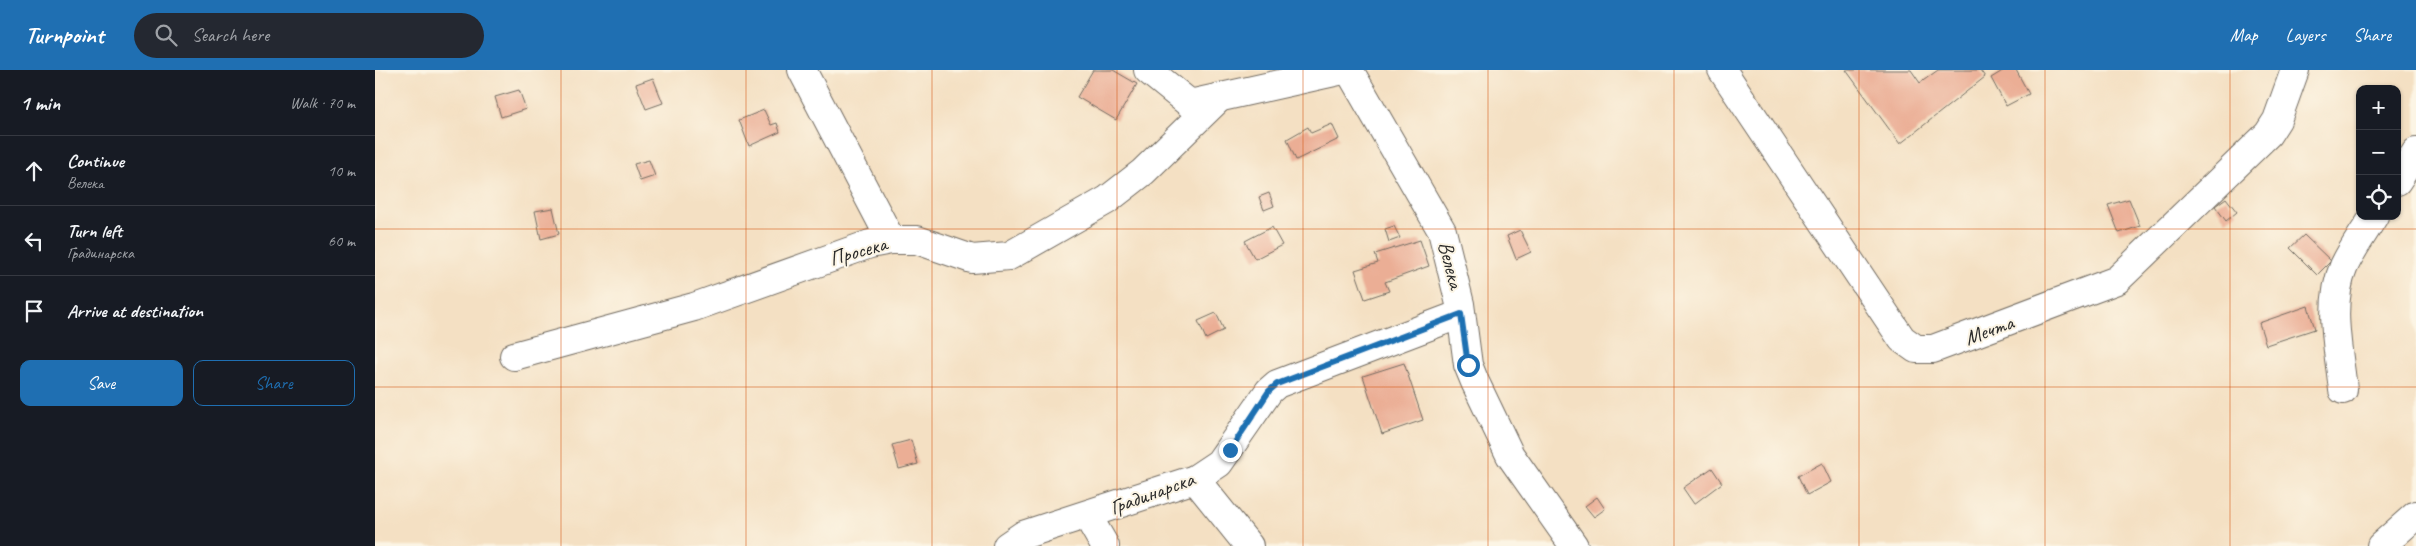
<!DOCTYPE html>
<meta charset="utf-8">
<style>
:root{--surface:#171b24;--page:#242831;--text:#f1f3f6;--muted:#9ea1a6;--line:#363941;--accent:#1f6fb2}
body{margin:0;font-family:Caveat,sans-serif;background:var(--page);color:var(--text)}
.controls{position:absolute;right:15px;top:15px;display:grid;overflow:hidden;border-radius:10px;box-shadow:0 1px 4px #0004}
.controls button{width:45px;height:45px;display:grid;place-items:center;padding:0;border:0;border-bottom:1px solid var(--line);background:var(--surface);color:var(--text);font:25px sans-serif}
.stop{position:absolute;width:15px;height:15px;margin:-11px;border:4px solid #1f6fb2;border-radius:50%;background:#fff}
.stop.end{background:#1f6fb2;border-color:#fff;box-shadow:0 1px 5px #0008}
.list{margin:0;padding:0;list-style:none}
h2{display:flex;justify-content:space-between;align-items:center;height:65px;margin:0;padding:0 20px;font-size:21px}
h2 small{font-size:16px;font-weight:400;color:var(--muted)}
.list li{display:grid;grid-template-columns:32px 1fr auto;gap:15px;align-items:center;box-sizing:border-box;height:70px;padding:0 20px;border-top:1px solid var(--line)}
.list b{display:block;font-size:19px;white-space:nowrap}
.list p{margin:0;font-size:16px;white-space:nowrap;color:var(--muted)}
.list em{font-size:16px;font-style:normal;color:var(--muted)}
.actions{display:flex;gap:10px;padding:15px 20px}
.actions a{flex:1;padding:11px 0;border:1px solid var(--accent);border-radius:10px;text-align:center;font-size:18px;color:var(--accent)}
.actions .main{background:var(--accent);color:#fff}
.icon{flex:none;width:28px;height:28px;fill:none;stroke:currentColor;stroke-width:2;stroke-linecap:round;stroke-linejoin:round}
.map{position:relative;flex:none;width:2041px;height:476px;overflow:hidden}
header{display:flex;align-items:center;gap:30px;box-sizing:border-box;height:70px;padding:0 25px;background:var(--accent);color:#fff}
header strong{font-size:24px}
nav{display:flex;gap:28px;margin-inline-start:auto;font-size:18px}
.search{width:350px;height:45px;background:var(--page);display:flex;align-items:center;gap:12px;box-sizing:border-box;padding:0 18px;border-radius:28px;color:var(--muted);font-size:19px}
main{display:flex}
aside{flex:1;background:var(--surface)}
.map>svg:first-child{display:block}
.building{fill:#ebae95}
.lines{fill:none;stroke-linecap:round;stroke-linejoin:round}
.minor-casing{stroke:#716a60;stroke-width:30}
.minor{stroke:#fff;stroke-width:28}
.route{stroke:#1f6fb2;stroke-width:6}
.grid{fill:none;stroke:#d5540f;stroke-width:1;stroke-opacity:0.55}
.labels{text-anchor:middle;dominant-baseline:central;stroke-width:4;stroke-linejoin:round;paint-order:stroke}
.street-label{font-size:21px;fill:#2b2b2b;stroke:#fcf5e5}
</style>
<header>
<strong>Turnpoint</strong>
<div class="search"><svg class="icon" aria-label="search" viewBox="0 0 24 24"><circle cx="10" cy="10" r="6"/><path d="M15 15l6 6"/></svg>Search here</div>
<nav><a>Map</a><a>Layers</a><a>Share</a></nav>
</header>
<main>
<aside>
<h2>1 min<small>Walk · 70 m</small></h2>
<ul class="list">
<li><svg class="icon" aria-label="ahead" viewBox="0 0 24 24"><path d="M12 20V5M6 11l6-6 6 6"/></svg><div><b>Continue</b><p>Велека</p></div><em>10 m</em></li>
<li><svg class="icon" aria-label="left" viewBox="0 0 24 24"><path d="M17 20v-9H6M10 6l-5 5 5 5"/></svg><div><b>Turn left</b><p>Градинарска</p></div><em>60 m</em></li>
<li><svg class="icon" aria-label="arrive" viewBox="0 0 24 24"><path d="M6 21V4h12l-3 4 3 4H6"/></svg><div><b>Arrive at destination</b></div></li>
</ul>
<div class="actions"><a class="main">Save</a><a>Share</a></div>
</aside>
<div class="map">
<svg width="2041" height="476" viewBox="0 0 2041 476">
<rect width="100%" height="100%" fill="#fcf5e5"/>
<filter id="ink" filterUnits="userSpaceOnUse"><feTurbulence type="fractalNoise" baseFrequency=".02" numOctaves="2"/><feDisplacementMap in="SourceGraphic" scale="10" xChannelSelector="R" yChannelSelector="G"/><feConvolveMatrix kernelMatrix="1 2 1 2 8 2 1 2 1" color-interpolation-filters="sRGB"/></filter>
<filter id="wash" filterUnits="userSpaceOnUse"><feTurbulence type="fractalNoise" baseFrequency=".0096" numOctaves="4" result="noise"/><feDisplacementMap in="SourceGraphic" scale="20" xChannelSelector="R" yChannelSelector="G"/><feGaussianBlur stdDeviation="1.12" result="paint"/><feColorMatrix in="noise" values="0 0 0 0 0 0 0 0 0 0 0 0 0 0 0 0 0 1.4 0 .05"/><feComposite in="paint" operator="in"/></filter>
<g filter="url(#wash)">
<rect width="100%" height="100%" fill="#f4e0c3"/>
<g id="blocks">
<g class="building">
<path d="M718 0H738L762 14 741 50 702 27Z"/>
<path d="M1471 0H1536L1545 13 1563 0H1605L1610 7 1525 74Z"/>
<path d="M1629 0H1641L1654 24 1631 36 1616 8Z"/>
<path d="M278 8 288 33 271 39 261 14Z"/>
<path d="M144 20 151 39 126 47 120 27Z"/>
<path d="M389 40 396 55 402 53 405 62 374 76 364 50Z"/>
<path d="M957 54 964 69 921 90 912 69 933 57 936 63Z"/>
<path d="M274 90 280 106 265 111 259 94Z"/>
<path d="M894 123 899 136 889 140 884 127Z"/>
<path d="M1851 128 1862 142 1851 151 1840 136Z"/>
<path d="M1754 129 1765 156 1744 163 1733 135Z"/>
<path d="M178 138 184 164 166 169 160 141Z"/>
<path d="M1019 156 1025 168 1014 172 1010 159Z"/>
<path d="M897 157 907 175 880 189 870 171Z"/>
<path d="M1145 160 1156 182 1141 189 1132 166Z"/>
<path d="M1929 165 1956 191 1942 205 1915 178Z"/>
<path d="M1045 170 1054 196 1010 212 1014 221 990 229 980 200 1003 193 1000 184Z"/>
<path d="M1933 236 1940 259 1891 275 1884 253Z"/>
<path d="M841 243 849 260 831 269 823 251Z"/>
<path d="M1029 293 1048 350 1007 364 988 306Z"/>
<path d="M536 370 543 394 524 399 517 375Z"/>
<path d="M1447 393 1456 412 1432 425 1423 406Z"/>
<path d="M1337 398 1347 413 1319 434 1308 418Z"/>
<path d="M1222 427 1230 439 1219 447 1210 436Z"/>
</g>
</g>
</g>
<g filter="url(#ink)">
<use href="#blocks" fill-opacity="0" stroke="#716a60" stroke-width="1"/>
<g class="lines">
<defs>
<g id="minor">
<path d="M427 0 516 170"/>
<path d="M773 0 815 34 968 0"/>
<path d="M974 0 1067 161 1085 234 1093 295 1100 312 1135 385 1199 476"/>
<path d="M1347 0 1527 269 1541 279H1558L1742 210 1893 64 1902 50 1920 0"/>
<path d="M2022 111 2041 82"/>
<path d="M139 286 319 237 495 174 516 170H542L597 189 634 186 732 130 768 102 844 28"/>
<path d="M1968 320C1964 280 1952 235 1969 196 1977 179 1989 163 1999 146"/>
<path d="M820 409 874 476"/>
<path d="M712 445 730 476"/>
<path d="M632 476 648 465 820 409 844 393 894 321 902 314 1086 244"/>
<path d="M2006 476 2041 445"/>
</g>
</defs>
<use href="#minor" class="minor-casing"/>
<use href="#minor" class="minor"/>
</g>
</g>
<g class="lines" filter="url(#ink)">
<path class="route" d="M855 380 894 321 902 314 1086 244 1093 295"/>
</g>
<path class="grid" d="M186 0V476M371 0V476M557 0V476M742 0V476M928 0V476M1113 0V476M1299 0V476M1484 0V476M1670 0V476M1855 0V476M0 159H2041M0 317H2041"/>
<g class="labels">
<g class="street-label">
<text transform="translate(483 181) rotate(-16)">Просека</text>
<text transform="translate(1076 195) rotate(76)">Велека</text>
<text transform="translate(1614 260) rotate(-20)">Мечта</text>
<text transform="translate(777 423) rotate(-20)">Градинарска</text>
</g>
</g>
</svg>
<div class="controls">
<button>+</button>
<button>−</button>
<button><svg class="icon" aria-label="locate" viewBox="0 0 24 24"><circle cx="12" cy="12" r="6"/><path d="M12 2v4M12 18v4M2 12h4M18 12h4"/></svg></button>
</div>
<div class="stop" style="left:1093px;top:295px"></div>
<div class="stop end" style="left:855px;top:380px"></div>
</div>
</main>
